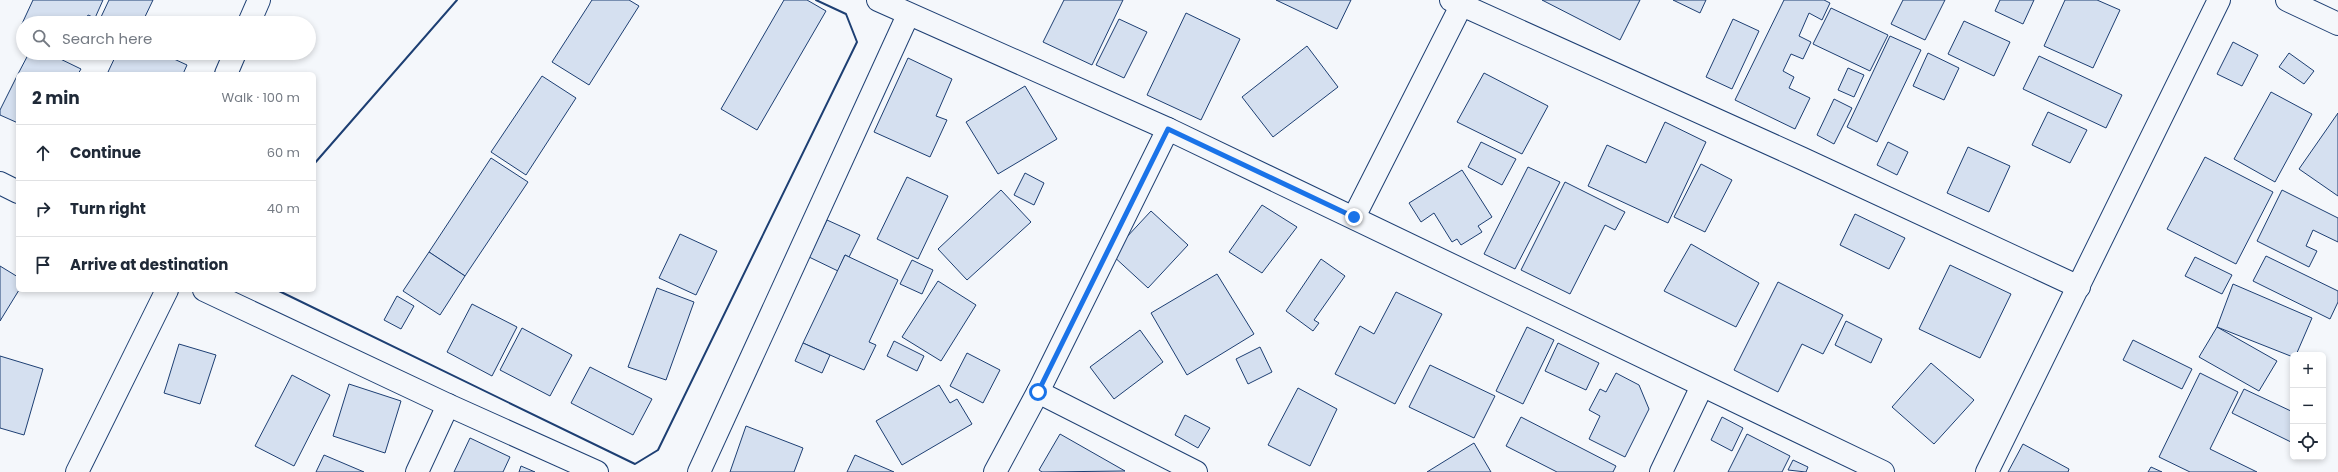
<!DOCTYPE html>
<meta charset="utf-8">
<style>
:root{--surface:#fff;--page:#f2f2f3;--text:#1f2937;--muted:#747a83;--line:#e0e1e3}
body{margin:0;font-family:Poppins,sans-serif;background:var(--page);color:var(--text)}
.controls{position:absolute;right:12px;bottom:12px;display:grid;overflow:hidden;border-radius:6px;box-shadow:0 2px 6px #0003}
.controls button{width:36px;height:36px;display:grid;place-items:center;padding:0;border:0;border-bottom:1px solid var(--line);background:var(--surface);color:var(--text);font:20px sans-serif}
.stop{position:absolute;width:12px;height:12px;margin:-9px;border:3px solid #1a73e8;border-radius:50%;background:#fff}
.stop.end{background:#1a73e8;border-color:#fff;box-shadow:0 1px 4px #0008}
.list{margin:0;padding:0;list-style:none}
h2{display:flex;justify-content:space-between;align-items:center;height:52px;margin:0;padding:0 16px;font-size:17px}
h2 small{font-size:13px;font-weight:400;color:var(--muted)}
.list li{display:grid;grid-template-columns:26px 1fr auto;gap:12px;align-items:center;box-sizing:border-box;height:56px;padding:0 16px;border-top:1px solid var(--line)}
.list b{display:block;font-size:15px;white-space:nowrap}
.list em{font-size:13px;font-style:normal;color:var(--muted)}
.icon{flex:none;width:22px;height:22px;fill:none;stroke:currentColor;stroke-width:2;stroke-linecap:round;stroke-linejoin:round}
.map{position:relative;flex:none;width:2338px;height:472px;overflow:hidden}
.search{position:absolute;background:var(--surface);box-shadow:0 2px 6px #0003;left:16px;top:16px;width:300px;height:44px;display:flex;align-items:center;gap:10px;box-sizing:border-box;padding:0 14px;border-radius:22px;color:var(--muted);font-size:15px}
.panel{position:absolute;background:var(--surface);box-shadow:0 2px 6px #0003;left:16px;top:72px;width:300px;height:220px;border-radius:6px}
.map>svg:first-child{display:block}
.building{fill:#d5e0f0;stroke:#1d3f73}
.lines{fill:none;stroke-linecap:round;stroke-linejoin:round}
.street-casing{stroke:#1d3f73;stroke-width:24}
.street{stroke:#f4f7fb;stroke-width:22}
.wall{stroke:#1d3f73;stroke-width:2}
.route{stroke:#1a73e8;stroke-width:5}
</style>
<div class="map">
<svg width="2338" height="472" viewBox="0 0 2338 472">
<rect width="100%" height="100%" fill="#f4f7fb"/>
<g class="building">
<path d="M33 0H103L95 18 88 15 84 23H23V29L20 28Z"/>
<path d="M109 0H153L142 23H115L101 17Z"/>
<path d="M592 0H629L639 6 589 85 552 62Z"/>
<path d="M784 0H807L826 11 757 130 721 109Z"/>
<path d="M1064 0H1123L1092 65 1043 42Z"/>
<path d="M1276 0H1351L1337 29Z"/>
<path d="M1542 0H1640L1620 40Z"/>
<path d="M1673 0H1706L1700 13Z"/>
<path d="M1784 0H1824L1830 3 1822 20 1809 13 1799 36 1811 42 1803 59 1791 54 1783 71 1794 77 1789 88 1810 98 1795 129 1735 100Z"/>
<path d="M1903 0H1945L1925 40 1891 24Z"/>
<path d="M2000 0H2034L2023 24 1995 11Z"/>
<path d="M2065 0H2097L2120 10 2093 68 2044 46Z"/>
<path d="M1831 8 1888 35 1870 71 1813 44Z"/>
<path d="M1186 13 1240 39 1201 120 1147 95Z"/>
<path d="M1119 19 1147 32 1124 78 1096 65Z"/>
<path d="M1733 19 1759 31 1732 89 1706 77Z"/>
<path d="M1964 21 2010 42 1994 76 1948 54Z"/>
<path d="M1890 36 1921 50 1877 142 1847 127Z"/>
<path d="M2233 42 2258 55 2242 86 2217 74Z"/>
<path d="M1307 46 1338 87 1273 137 1242 97Z"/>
<path d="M29 53H48L81 69 78 74H18Z"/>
<path d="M117 53H161L187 65 183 74H113L108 72Z"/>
<path d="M1928 53 1959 68 1944 100 1913 86Z"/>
<path d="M2289 53 2314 71 2304 84 2279 67Z"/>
<path d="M2039 56 2122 95 2106 128 2023 89Z"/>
<path d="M908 58 952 79 936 116 947 120 930 157 874 132Z"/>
<path d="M1848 68 1864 75 1854 97 1838 90Z"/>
<path d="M1484 73 1548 106 1522 154 1457 122Z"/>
<path d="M18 74V123L0 115V110Z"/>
<path d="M542 76 576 98 526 175 491 152Z"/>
<path d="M1025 86 1057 139 998 174 966 122Z"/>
<path d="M2271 92 2312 114 2275 182 2234 159Z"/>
<path d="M1834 99 1852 108 1834 144 1817 135Z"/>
<path d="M2048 112 2087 130 2070 163 2032 145Z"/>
<path d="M2338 113V196L2299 169Z"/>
<path d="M1665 122 1706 142 1668 223 1588 186 1607 145 1646 163Z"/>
<path d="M1481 142 1516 159 1502 185 1468 167Z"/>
<path d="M1888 142 1908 152 1897 175 1877 165Z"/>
<path d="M1968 147 2010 166 1989 212 1947 193Z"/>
<path d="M2205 157 2273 192 2236 264 2167 229Z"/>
<path d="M491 158 528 182 465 276 429 252Z"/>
<path d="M1701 164 1732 180 1705 232 1674 217Z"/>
<path d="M1528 167 1560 182 1515 269 1484 254Z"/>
<path d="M1462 170 1492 217 1478 226 1482 232 1461 245 1457 239 1452 242 1434 213 1421 222 1409 203Z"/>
<path d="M1025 173 1044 183 1034 205 1014 195Z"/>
<path d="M907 177 948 196 918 259 877 239Z"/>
<path d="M1565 182 1625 212 1615 230 1605 225 1570 294 1521 270Z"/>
<path d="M1001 190 1031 222 967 280 938 249Z"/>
<path d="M2282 190 2338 218V242L2313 230 2306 246 2317 251 2309 267 2257 241Z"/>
<path d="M1262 205 1297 227 1262 273 1229 252Z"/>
<path d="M1151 211 1188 245 1148 288 1111 254Z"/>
<path d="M1855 214 1905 238 1889 269 1840 245Z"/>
<path d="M827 220 860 235 849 257 845 255 838 271 809 257Z"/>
<path d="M680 234 717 251 696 295 659 278Z"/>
<path d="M1691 244 1759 283 1736 327 1664 291Z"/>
<path d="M429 252 465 276 440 315 403 291Z"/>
<path d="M845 255 898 280 869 342 876 345 864 370 803 343Z"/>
<path d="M2266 256 2338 291V302L2330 319 2253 281Z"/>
<path d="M2195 257 2232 275 2222 294 2185 276Z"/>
<path d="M1321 259 1345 276 1314 320 1319 323 1313 331 1286 311Z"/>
<path d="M912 260 933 270 922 294 900 284Z"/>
<path d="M1950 265 2011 294 1980 358 1919 329Z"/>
<path d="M0 266 18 277 19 290 0 321Z"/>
<path d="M1217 274 1254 334 1187 375 1151 313Z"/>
<path d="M938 281 976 305 941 361 902 337Z"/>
<path d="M1778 282 1843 315 1823 354 1802 344 1778 392 1734 370Z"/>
<path d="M2233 284 2312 318 2296 355 2293 357 2217 327Z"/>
<path d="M657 288 694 302 666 380 628 367Z"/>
<path d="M1396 292 1442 314 1395 404 1335 374 1360 326 1374 334Z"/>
<path d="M397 296 414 306 401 329 384 320Z"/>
<path d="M472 304 517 327 492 376 447 352Z"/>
<path d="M1846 321 1882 339 1871 363 1835 345Z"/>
<path d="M1527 327 1554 340 1523 404 1496 391Z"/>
<path d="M2217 327 2277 361 2259 391 2199 357Z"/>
<path d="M522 328 572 355 550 396 500 370Z"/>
<path d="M1140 330 1163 362 1114 399 1090 367Z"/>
<path d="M2133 340 2192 369 2182 389 2123 360Z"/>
<path d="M894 341 924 356 917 371 887 356Z"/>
<path d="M803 343 830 355 822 373 795 361Z"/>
<path d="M1558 343 1599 363 1586 390 1545 371Z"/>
<path d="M179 344 216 355 200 404 164 393Z"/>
<path d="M1260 347 1272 372 1248 384 1236 359Z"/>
<path d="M967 353 1000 370 983 403 950 386Z"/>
<path d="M0 356 43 369 24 435 0 428Z"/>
<path d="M1931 363 1974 400 1934 444 1892 407Z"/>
<path d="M1430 365 1495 396 1474 438 1409 407Z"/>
<path d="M590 367 652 399 633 435 571 403Z"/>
<path d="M1616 373 1639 385 1649 409 1625 457 1589 439 1600 416 1589 410 1600 389 1606 392Z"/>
<path d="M2200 373 2238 392 2210 449 2257 472H2190L2159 457Z"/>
<path d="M292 375 330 395 294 466 255 446Z"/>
<path d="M349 384 401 401 385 453 333 436Z"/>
<path d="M939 385 950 403 957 399 972 424 902 465 876 421Z"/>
<path d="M1298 388 1337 409 1310 466 1268 445Z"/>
<path d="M2244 389 2293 412V443L2232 413Z"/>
<path d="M1185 415 1210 428 1198 448 1175 435Z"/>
<path d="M1521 417 1616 466 1613 472H1557L1506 446Z"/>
<path d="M1722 417 1743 428 1732 451 1711 440Z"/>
<path d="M746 426 803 448 794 472H730Z"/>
<path d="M1060 434 1125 471 1042 472 1039 470Z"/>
<path d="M1747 434 1790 456 1782 472H1728Z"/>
<path d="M470 438 510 457 503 472H454Z"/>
<path d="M1474 443 1491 472H1427Z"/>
<path d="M2023 444 2069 469 2068 472H2008Z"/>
<path d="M324 455 364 472H316Z"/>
<path d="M855 455 894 472H847Z"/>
<path d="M1793 460 1808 467 1806 472 1788 470Z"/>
<path d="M521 466 535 472H519Z"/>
<path d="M2151 467 2162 472H2148Z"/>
</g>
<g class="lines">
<defs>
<g id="street">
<path d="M878 0 1168 129 1883 472"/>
<path d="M1451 0 1801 158 2079 287"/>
<path d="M2287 0 2338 24"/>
<path d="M249 23 259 0"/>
<path d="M226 74 235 53"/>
<path d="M0 183 18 192"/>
<path d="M1354 217 1464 0"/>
<path d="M204 290 448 405 597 472"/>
<path d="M1038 392 1196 472"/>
<path d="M77 472 167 290"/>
<path d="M417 472 448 405"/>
<path d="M699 472 908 15"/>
<path d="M995 472 1038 392 1168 129"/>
<path d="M1661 472 1702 386"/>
<path d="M1987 472 2219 0"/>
</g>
</defs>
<use href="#street" class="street-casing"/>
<use href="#street" class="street"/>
<g class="wall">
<path d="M314 164 457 0"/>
<path d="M277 290 635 464 658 450 857 42 846 14 816 0"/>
</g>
</g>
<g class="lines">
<path class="route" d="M1038 392 1168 129 1354 217"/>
</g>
</svg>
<div class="controls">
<button>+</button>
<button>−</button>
<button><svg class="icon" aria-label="locate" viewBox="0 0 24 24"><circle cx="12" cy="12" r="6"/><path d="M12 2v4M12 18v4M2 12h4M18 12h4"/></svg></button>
</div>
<div class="stop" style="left:1038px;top:392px"></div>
<div class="stop end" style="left:1354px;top:217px"></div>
<div class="search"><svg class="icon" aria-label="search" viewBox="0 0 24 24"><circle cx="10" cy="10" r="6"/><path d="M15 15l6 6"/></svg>Search here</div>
<section class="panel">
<h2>2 min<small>Walk · 100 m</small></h2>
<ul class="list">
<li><svg class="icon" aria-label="ahead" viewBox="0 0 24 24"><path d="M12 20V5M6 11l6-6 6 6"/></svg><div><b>Continue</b></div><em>60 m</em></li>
<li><svg class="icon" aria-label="right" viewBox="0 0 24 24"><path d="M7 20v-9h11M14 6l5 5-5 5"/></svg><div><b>Turn right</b></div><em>40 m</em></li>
<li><svg class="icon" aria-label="arrive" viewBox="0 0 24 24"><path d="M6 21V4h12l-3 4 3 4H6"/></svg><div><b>Arrive at destination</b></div></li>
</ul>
</section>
</div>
